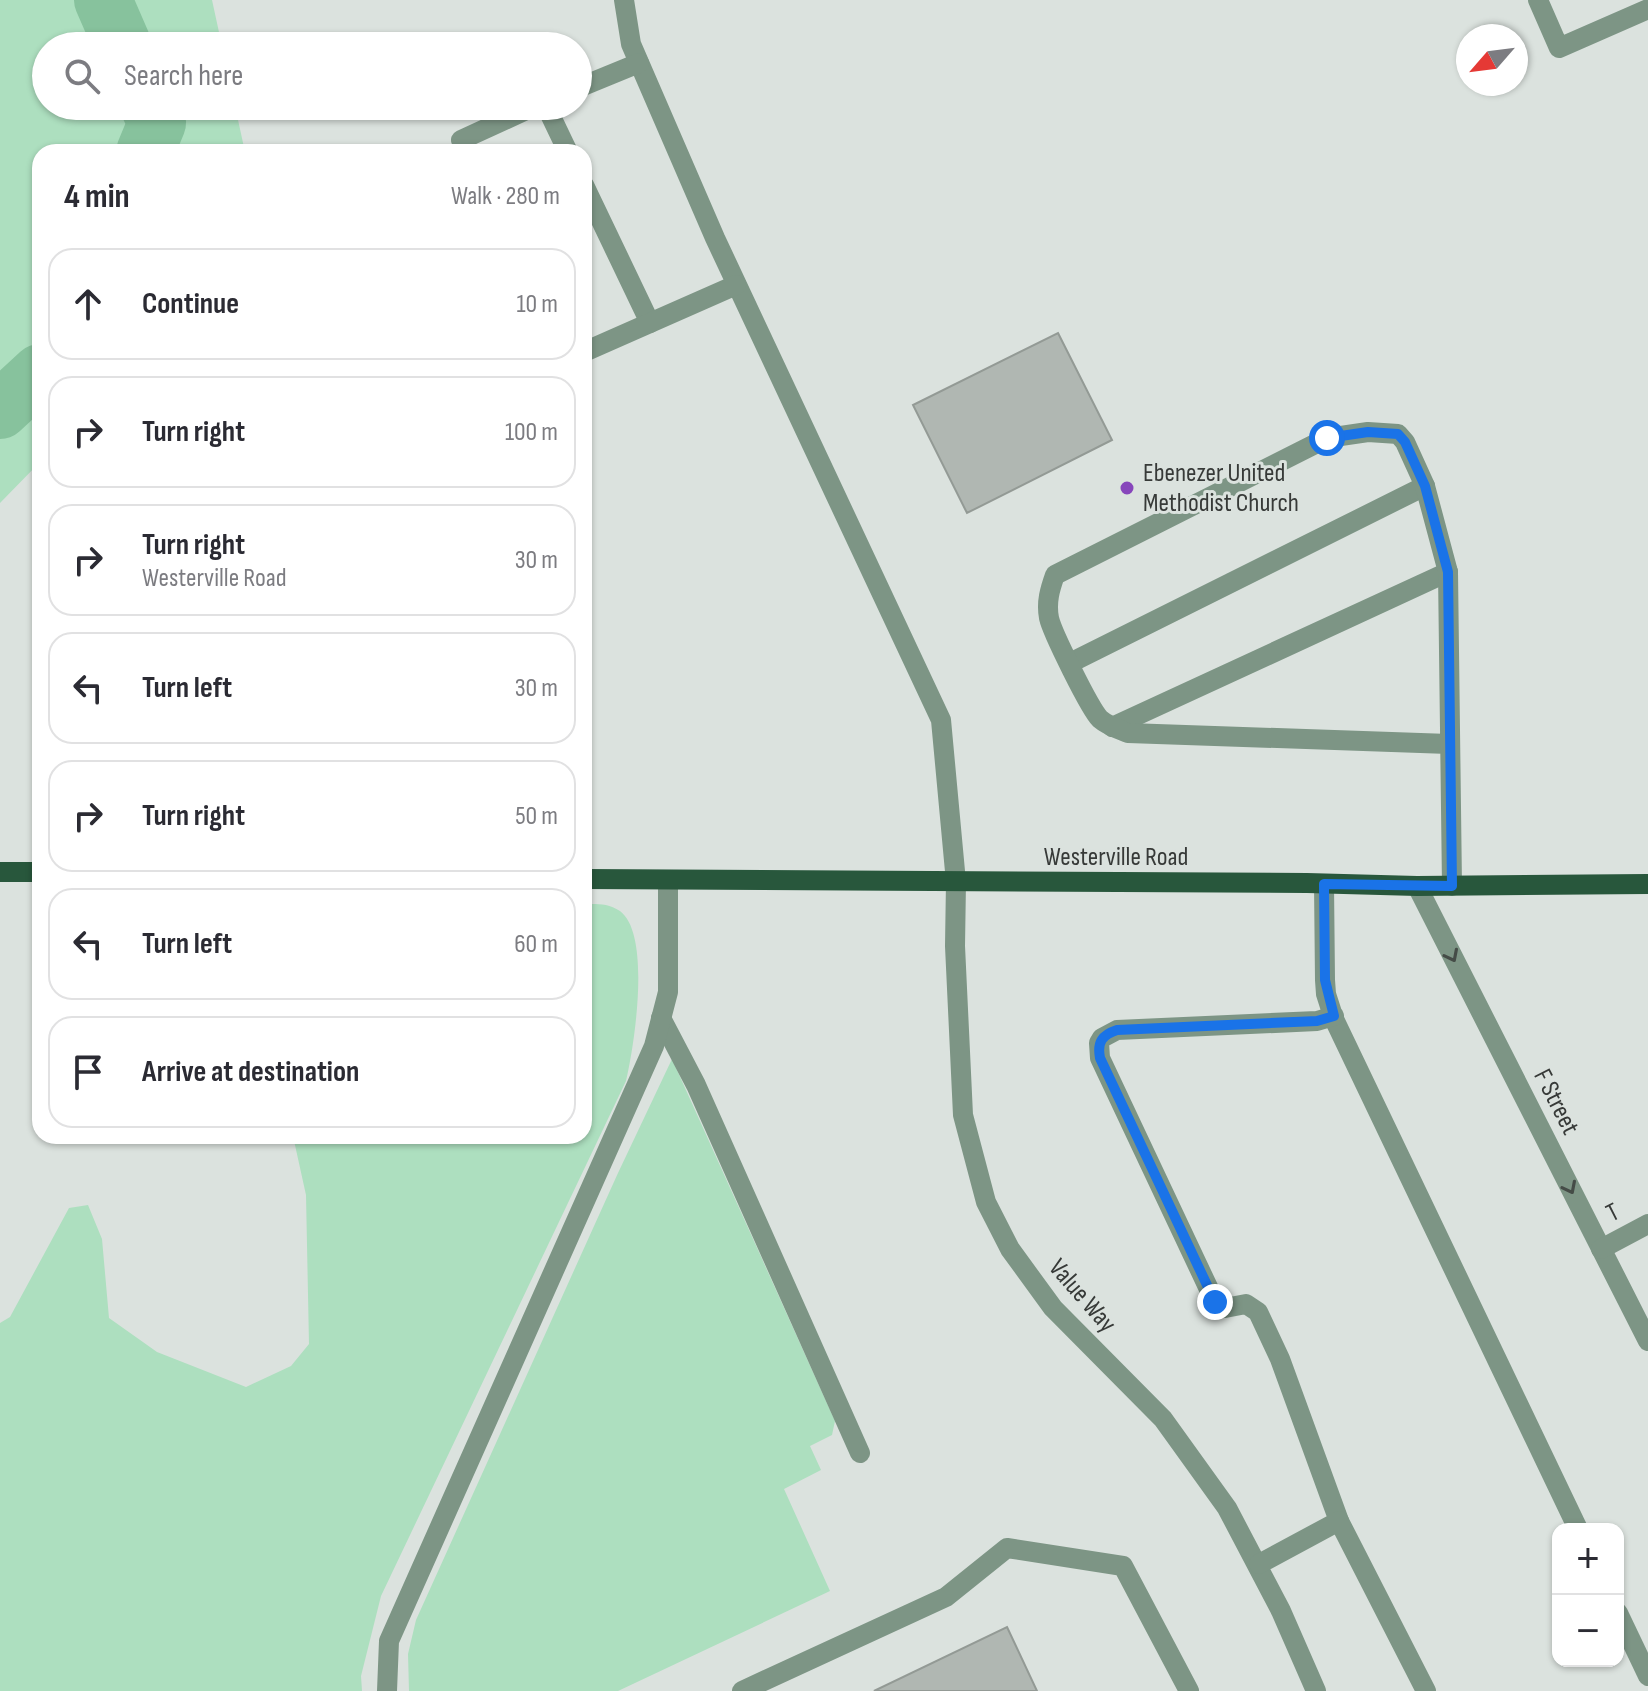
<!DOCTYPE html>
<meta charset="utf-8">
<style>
:root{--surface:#fff;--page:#f7f7f7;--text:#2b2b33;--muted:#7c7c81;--line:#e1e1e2}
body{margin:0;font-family:"Sofia Sans Condensed",sans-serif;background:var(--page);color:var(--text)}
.controls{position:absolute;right:24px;bottom:24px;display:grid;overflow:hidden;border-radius:16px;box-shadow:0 2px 6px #0004}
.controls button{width:72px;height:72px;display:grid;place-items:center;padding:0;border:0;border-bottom:2px solid var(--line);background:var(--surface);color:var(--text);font:40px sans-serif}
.compass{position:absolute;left:1456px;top:24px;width:72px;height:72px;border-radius:50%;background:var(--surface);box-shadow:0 2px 6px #0004;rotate:242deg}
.stop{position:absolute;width:24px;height:24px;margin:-18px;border:6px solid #1a73e8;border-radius:50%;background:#fff}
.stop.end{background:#1a73e8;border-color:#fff;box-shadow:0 2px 8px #0008}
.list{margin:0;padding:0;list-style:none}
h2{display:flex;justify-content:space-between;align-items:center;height:104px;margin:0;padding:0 32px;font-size:34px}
h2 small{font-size:26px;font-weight:400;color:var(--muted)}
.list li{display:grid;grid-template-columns:52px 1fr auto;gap:24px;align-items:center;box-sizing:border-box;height:112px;margin:0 16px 16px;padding:0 16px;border:2px solid var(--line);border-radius:24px}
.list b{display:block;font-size:30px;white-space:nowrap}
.list p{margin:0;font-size:26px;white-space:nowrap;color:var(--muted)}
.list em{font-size:26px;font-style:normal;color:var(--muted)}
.icon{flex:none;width:44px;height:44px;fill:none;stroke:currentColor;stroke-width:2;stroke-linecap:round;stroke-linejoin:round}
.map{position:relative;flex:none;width:1648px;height:1691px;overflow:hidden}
.search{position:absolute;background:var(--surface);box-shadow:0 2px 6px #0004;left:32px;top:32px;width:560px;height:88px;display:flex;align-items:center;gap:20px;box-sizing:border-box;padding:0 28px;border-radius:44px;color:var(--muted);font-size:30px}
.panel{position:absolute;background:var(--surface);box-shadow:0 2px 6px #0004;left:32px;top:144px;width:560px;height:1000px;border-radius:24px}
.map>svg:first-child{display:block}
.green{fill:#addfbf}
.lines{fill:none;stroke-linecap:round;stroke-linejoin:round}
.river{stroke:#87c29d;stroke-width:58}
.building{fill:#b0b7b2;stroke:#939a95;stroke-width:2}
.minor{stroke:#7d9585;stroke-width:20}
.major{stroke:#28573c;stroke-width:20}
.oneway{stroke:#454c47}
.route{stroke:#1a73e8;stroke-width:10}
.poi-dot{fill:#8746bb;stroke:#dbe2de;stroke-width:3}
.labels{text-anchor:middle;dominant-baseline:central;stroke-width:6;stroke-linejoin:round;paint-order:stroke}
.poi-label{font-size:26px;fill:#373a38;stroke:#dbe2de;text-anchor:start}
.street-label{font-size:26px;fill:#373a38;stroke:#dbe2de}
</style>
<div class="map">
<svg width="1648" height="1691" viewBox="0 0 1648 1691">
<rect width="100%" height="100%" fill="#dbe2de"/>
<g class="green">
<path d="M0 0H212L222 46H46V106H235L245 152H40V462L0 503Z"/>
<path d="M584 904C597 904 608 903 620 911 652 935 634 1047 626 1081L381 1596 361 1676 362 1691H0V1323L10 1317 69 1208 88 1205 102 1239 109 1318 157 1352 246 1387 291 1366 309 1344 306 1195 293 1136H584Z"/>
<path d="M672 1059 835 1421 832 1435 810 1446 821 1470 784 1489 830 1591 618 1691H409L408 1654 416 1620 618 1173Z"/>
</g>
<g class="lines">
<g class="river">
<path d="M103 0 123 46"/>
<path d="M145 152 157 123 149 106"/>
<path d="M0 410 40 373"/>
</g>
</g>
<g class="building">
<path d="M1058 333 1112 440 967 513 913 405Z"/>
<path d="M1007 1627 1037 1691H874Z"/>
</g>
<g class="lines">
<g class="minor">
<path d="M624 0 631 44 715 238 941 720 956 882 955 946 963 1115 986 1202 1010 1249 1053 1308 1163 1419 1227 1508 1281 1611 1316 1691"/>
<path d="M1538 0 1559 48 1648 9"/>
<path d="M578 88 639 63"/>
<path d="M546 106 568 152"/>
<path d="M466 152 461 140 535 106"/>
<path d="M584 185 650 323"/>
<path d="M584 352 736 285"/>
<path d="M1070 663 1425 486"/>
<path d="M1112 727 1448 572"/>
<path d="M1449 744 1128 733C1118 729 1108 726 1100 719 1090 709 1052 632 1049 618 1046 602 1050 589 1055 575L1327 438 1368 432 1398 434 1405 442 1425 486 1448 572 1452 886"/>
<path d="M1324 884 1325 980 1326 994 1334 1019 1578 1529"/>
<path d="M1417 886 1648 1341"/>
<path d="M1334 1016 1317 1021 1117 1030 1102 1038 1099 1043 1100 1058 1215 1302 1225 1308 1246 1304 1258 1312 1280 1359 1339 1521"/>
<path d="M661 1018 696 1085 860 1453"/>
<path d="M1601 1249 1648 1224"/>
<path d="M1259 1564 1339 1521 1426 1691"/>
<path d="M1618 1613 1648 1676"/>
<path d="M387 1691 389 1641 654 1046 668 992V880"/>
<path d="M742 1691 946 1597 1007 1548 1123 1566 1189 1691"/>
</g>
<g class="major">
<path d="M0 872H40"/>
<path d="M584 879 1307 883 1417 886 1648 884"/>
</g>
</g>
<defs><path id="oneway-chevron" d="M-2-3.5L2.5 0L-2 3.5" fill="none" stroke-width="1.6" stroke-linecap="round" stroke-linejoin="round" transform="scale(2)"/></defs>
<g class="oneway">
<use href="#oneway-chevron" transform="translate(1452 956) rotate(63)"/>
<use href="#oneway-chevron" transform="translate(1570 1188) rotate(63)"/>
</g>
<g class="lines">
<path class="route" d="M1215 1302 1100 1058C1097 1042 1102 1035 1117 1030L1317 1021 1334 1016 1325 980 1324 884 1452 886 1448 572 1425 486 1405 442 1398 434 1368 432 1327 438"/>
</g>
<circle class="poi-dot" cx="1127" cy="488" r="8"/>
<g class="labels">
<g class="poi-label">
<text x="1143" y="473">Ebenezer United<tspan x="1143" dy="30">Methodist Church</tspan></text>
</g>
<g class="street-label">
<text x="1116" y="857">Westerville Road</text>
<text transform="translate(1556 1102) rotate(63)">F Street</text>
<text transform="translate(1613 1213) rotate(-27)">T</text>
<text transform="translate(1082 1296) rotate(49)">Value Way</text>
</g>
</g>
</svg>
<div class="controls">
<button>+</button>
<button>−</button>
</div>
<svg class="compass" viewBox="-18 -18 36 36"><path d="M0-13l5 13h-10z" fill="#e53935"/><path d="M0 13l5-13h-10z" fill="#7c7c81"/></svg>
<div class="stop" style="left:1327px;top:438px"></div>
<div class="stop end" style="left:1215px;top:1302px"></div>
<div class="search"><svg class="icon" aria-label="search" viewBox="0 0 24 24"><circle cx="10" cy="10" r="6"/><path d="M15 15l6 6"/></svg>Search here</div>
<section class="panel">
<h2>4 min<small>Walk · 280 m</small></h2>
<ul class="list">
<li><svg class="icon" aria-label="ahead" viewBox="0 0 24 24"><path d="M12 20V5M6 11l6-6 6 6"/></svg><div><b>Continue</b></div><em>10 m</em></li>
<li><svg class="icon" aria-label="right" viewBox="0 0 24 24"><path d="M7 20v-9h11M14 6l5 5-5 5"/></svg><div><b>Turn right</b></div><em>100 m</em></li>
<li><svg class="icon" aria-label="right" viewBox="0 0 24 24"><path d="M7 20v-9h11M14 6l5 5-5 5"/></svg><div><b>Turn right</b><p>Westerville Road</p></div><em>30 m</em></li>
<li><svg class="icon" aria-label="left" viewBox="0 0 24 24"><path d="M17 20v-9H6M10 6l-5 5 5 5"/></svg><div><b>Turn left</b></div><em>30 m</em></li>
<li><svg class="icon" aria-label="right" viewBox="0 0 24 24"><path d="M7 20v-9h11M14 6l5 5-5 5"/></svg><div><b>Turn right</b></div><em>50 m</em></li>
<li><svg class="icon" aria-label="left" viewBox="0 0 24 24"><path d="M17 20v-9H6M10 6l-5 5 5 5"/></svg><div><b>Turn left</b></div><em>60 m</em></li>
<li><svg class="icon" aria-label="arrive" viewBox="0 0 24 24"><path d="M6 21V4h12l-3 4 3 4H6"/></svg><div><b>Arrive at destination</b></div></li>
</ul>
</section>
</div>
